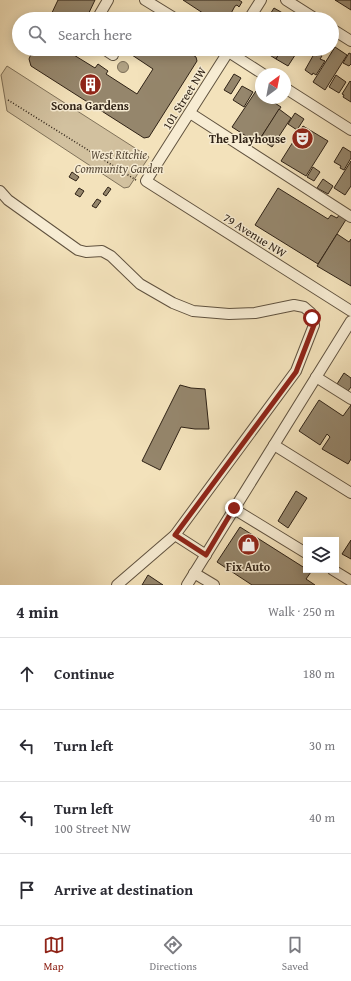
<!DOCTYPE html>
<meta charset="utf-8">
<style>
:root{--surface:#fff;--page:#f7f7f7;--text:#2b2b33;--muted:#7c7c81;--line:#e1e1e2;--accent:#8f2418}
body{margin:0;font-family:"Gentium Book Plus",serif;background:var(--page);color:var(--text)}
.controls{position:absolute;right:12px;bottom:12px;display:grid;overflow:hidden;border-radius:0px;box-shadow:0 2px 10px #0003}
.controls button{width:36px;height:36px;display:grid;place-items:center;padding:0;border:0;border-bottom:1px solid var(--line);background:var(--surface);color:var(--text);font:20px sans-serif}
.compass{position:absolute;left:255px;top:68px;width:36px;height:36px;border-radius:50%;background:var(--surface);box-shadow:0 2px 10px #0003;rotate:32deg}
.stop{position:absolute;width:12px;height:12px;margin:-9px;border:3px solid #8f2418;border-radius:50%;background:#fff}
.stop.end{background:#8f2418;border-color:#fff;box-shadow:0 1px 4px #0008}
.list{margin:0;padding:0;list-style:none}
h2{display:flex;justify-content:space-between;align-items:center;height:52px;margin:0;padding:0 16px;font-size:17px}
h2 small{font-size:13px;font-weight:400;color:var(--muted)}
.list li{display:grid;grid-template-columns:26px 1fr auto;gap:12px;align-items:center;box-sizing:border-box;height:72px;padding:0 16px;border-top:1px solid var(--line)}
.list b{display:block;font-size:15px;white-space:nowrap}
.list p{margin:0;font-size:13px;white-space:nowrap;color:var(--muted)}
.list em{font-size:13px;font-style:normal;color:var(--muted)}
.icon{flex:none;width:22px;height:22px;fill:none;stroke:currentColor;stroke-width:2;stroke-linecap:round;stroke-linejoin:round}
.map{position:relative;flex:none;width:351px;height:585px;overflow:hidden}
.search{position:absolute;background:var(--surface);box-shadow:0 2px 10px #0003;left:12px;right:12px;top:12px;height:44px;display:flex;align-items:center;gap:10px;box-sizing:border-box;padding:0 14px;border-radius:22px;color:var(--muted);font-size:15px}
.sheet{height:340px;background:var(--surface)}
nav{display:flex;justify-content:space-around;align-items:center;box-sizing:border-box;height:56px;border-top:1px solid var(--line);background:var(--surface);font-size:11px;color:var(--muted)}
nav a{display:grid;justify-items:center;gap:2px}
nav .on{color:var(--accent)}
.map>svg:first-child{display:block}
.green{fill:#d2c19f;stroke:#80725a}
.water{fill:#b0a183;stroke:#7c6e57}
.building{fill:#95866c;stroke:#2f2216}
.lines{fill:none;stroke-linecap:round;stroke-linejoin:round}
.minor-casing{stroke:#60523f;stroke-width:12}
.path{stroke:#2f2216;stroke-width:1.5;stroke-dasharray:1 2;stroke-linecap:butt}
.minor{stroke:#f7ecd3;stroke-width:10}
.route{stroke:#8f2418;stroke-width:5}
.labels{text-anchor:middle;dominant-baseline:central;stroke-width:3;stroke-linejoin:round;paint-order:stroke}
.street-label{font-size:12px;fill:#2f2216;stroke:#f7ecd3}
.poi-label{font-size:12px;font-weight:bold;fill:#2f2216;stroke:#f7ecd3}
.park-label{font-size:12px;font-style:italic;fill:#584a38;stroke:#f7ecd3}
</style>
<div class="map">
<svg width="351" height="585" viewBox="0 0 351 585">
<rect width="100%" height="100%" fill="#f3e2bb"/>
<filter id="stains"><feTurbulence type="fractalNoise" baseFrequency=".005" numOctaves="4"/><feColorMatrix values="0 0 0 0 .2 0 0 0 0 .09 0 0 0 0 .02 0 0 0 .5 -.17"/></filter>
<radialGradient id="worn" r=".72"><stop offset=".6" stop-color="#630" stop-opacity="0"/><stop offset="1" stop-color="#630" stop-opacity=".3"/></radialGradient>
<path class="green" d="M7 66 149 157 129 187 124 188 7 111 1 75Z"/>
<circle class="water" cx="123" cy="67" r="5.5"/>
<g class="building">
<path d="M58 0H95L86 19H49Z"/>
<path d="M183 0H239L242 2 239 7 237 5 235 6 228 19H212Z"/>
<path d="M335 0H351V10Z"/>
<path d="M274 8 293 19H267Z"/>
<path d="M129 15 135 19H122L124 16Z"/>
<path d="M332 36 338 39 333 48H332Z"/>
<path d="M335 47 347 55 325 90 313 82Z"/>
<path d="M33 49H71L69 52 95 68 98 64 108 71 106 74 137 94 153 69 123 49H183L196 57 197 61 149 137 144 138 31 66 29 59Z"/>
<path d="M260 49H282L276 59Z"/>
<path d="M282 49H299L288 66 276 59Z"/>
<path d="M349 53 351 54V64L349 66 343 63Z"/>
<path d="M314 54 317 56 319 54 322 56 320 59 325 61 316 75 313 73 312 75 305 70Z"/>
<path d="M234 74 241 78 231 94 224 90Z"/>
<path d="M336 75 346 82 339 93 329 87Z"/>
<path d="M350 81 351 82V102L343 97 344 95 342 94Z"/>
<path d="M242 86 253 92 244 107 233 100Z"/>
<path d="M256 91 261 94V98H267L281 107 257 143 232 127Z"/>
<path d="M279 109 291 118 272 147 260 139Z"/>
<path d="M295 113 304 119 297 130 288 124Z"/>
<path d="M303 126 328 141 306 176 281 161Z"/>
<path d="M343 147 351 152V158L344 170 340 168 341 166 334 162Z"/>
<path d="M351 161V186L345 195 334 188Z"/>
<path d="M313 167 320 172 314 181 307 177Z"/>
<path d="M72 172 79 177 76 181 69 177Z"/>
<path d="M323 179 333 186 328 194 317 188Z"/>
<path d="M108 187 111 189 106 196 103 194Z"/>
<path d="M79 188 84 191 80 197 75 194Z"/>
<path d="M278 188 328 219 331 215 337 218 340 214 347 218 318 264 255 225Z"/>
<path d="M97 199 101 201 96 208 92 206Z"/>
<path d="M337 234 349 242 351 239V286L317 266Z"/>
<path d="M344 373 351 378V387L348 391 337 384Z"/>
<path d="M180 385 191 388 205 389 209 429H195L181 427 160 470 142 461Z"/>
<path d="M319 400 343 416 351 405V459L348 464 322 449 330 437 327 434 320 445 299 431Z"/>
<path d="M296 491 307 498 288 528 278 521Z"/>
<path d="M240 527 311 572 306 579 315 585H252L217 562Z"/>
<path d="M351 540V559L342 554Z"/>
<path d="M148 575 163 585H142Z"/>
</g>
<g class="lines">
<defs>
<g id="minor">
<path d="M145 0 176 19"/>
<path d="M286 0 316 19"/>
<path d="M97 19 108 0"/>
<path d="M249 19 261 0"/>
<path d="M332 29 351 41"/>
<path d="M104 49 113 55"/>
<path d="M224 49 263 74"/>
<path d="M230 49 146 181 351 311"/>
<path d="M285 88 351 130"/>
<path d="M190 113 351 217"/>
<path d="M0 191 8 200 78 250 86 252 102 251 111 256 140 284 173 303 193 311 229 314 255 313 294 305 304 307 311 313 314 325 296 371 175 535 117 585"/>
<path d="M316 377 351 399"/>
<path d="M274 445 351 493"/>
<path d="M234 509 306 553"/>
<path d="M175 535 206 555"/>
<path d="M333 570 351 581"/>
<path d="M194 573 214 585"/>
<path d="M187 585 351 321"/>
</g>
</defs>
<use href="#minor" class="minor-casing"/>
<path class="path" d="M8 100 136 180"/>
<use href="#minor" class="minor"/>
</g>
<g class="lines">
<path class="route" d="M234 508 206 555 175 535 296 372 314 325 312 318"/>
</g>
<defs>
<symbol id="building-disc" viewBox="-11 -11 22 22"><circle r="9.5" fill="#8f2418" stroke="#f7ecd3"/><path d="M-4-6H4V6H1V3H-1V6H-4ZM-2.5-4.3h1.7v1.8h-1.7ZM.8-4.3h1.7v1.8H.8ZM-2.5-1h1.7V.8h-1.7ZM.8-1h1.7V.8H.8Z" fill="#fff"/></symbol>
<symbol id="theatre-disc" viewBox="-11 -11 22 22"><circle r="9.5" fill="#8f2418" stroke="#f7ecd3"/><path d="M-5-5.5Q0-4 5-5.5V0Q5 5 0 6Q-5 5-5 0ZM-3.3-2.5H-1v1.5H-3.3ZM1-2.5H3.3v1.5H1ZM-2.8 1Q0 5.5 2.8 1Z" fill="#fff"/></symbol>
<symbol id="shop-disc" viewBox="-11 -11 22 22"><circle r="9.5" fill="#8f2418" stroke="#f7ecd3"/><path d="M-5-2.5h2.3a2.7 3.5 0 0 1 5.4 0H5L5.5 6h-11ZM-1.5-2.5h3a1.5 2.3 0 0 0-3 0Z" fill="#fff"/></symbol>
</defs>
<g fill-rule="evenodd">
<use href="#building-disc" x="78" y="72" width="25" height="25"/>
<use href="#theatre-disc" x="290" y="126" width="25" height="25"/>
<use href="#shop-disc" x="236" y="532" width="25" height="25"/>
</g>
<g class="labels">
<g class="street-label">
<text transform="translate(184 98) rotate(-58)">101 Street NW</text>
<text transform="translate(255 235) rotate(32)">79 Avenue NW</text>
</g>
<g class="poi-label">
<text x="90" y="105">Scona Gardens</text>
<text x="286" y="138" text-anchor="end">The Playhouse</text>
<text x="248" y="566">Fix Auto</text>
</g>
<g class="park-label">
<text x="119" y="154">West Ritchie<tspan x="119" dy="14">Community Garden</tspan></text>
</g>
</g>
<rect width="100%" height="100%" filter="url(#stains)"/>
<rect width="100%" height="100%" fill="url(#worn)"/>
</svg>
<div class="controls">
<button><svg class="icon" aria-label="layers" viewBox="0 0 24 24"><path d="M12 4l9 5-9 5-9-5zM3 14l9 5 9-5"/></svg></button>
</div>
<svg class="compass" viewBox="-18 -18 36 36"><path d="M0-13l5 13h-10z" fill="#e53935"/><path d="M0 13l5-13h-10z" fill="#7c7c81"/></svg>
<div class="stop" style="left:312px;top:318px"></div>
<div class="stop end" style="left:234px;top:508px"></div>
<div class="search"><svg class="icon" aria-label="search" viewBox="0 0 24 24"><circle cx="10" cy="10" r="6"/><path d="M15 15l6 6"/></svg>Search here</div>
</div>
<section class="sheet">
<h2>4 min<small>Walk · 250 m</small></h2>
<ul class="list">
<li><svg class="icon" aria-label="ahead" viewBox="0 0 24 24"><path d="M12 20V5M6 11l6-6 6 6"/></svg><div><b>Continue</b></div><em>180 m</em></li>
<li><svg class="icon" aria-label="left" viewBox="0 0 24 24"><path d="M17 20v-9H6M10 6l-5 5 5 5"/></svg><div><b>Turn left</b></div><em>30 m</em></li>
<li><svg class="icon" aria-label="left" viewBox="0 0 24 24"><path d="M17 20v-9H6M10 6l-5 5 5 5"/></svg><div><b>Turn left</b><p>100 Street NW</p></div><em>40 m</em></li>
<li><svg class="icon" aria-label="arrive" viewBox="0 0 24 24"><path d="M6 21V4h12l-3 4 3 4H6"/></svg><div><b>Arrive at destination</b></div></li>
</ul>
</section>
<nav>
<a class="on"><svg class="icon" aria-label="map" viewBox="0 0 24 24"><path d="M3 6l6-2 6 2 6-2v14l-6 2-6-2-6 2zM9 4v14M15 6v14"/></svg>Map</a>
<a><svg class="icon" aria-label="directions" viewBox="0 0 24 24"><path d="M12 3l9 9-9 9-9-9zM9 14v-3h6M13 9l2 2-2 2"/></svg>Directions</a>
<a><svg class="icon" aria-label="saved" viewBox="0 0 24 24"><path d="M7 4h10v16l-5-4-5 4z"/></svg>Saved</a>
</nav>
